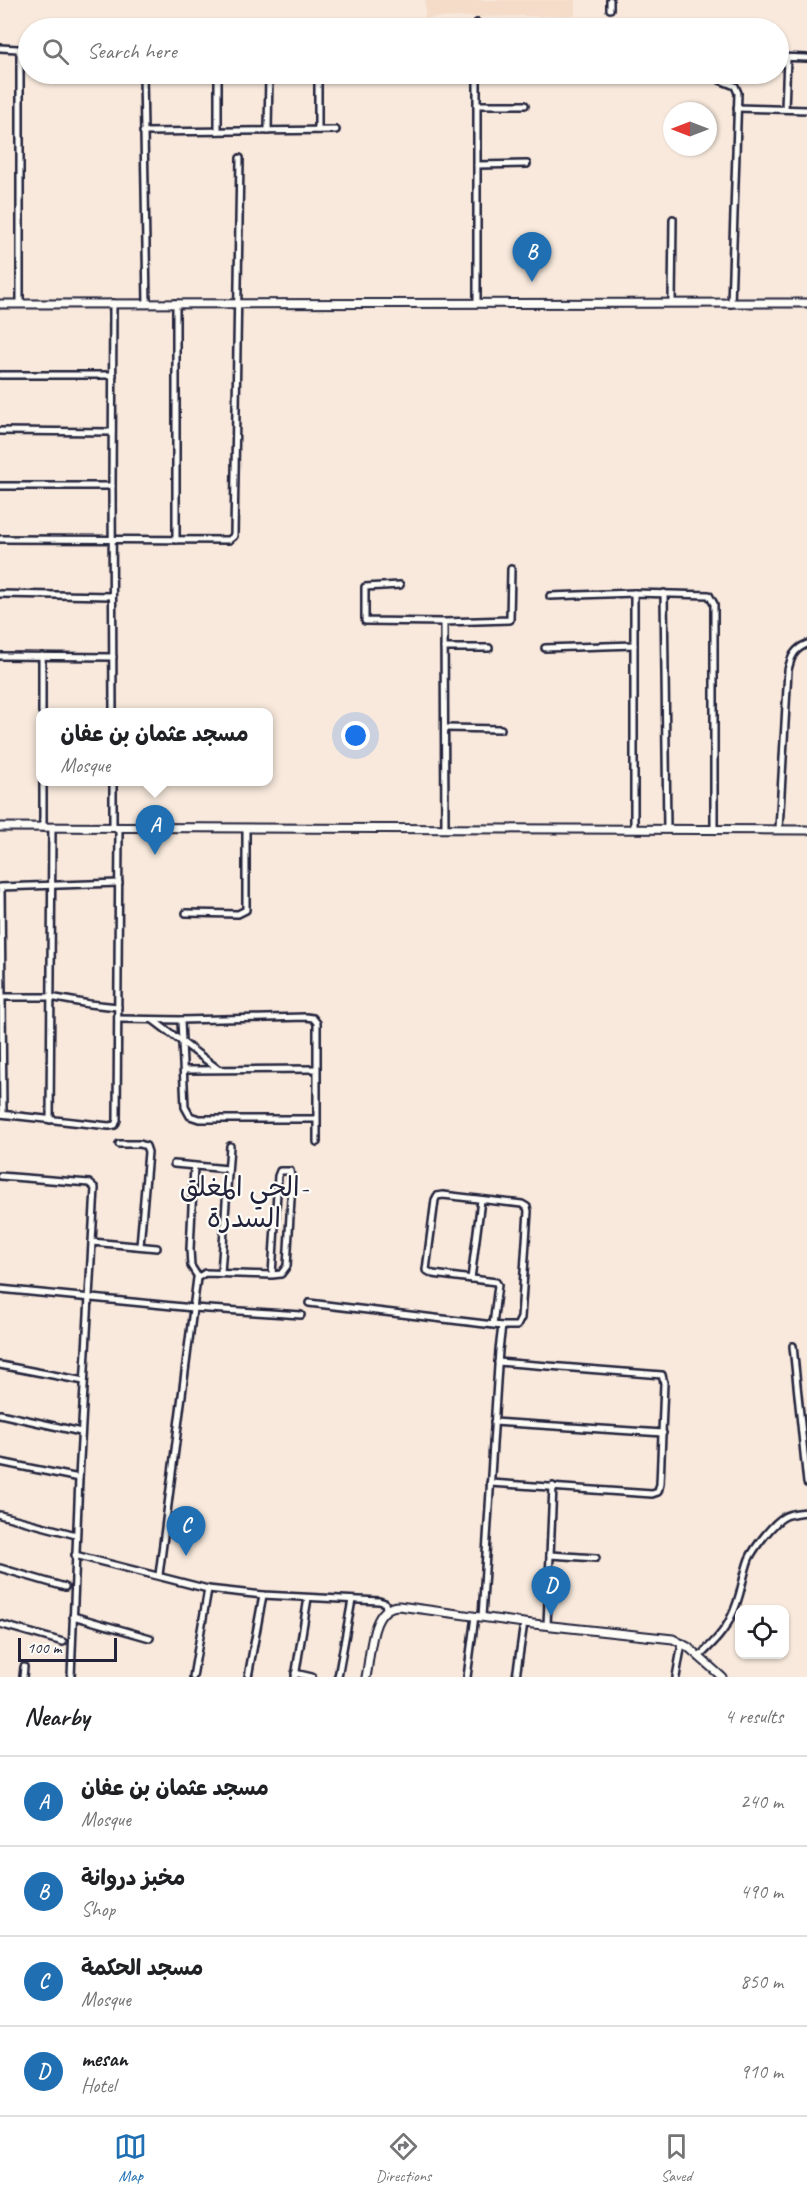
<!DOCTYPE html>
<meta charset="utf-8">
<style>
:root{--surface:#fff;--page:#f2f2f2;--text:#202124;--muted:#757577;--line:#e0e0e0;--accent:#1f6fb2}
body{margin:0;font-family:Caveat,"Playpen Sans Arabic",sans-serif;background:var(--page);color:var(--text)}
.controls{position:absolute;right:18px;bottom:18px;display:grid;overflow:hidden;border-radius:12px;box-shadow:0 2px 4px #0004}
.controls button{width:54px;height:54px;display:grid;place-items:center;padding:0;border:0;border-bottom:2px solid var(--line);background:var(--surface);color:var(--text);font:30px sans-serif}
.compass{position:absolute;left:663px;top:102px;width:54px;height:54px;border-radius:50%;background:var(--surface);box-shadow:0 2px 4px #0004;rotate:270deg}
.scale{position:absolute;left:18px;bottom:15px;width:99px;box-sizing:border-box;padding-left:6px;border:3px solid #22223b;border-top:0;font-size:16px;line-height:21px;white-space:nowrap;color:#22223b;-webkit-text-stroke:4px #fdfcf7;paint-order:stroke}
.you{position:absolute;left:356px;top:736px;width:21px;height:21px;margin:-15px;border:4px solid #fff;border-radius:50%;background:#1a73e8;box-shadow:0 0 0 9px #1a73e833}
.badge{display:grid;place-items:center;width:39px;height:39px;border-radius:50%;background:var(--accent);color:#fff;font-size:20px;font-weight:700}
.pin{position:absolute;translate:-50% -50px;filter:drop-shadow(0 2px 3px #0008)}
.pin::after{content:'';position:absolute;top:32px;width:21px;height:18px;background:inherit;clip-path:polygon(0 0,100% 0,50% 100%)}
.popup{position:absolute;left:36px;top:708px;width:237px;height:78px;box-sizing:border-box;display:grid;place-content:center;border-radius:12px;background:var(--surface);filter:drop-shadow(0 2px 4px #0005);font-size:20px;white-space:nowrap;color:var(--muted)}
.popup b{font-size:22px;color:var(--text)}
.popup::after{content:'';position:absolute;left:50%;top:100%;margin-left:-12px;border:12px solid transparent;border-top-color:var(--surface)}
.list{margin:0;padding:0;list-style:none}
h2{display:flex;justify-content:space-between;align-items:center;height:78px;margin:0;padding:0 24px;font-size:26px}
h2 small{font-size:20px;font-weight:400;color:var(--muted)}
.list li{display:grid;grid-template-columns:39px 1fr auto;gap:18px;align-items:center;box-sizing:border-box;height:90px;padding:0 24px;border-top:2px solid var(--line)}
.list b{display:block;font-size:22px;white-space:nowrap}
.list p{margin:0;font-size:20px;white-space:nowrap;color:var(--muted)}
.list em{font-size:20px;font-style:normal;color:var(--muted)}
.icon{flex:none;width:33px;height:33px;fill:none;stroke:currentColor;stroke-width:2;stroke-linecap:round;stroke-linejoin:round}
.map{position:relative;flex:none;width:807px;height:1677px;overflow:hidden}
.search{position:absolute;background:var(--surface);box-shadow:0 2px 4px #0004;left:18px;right:18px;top:18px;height:66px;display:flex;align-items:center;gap:15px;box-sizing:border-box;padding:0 21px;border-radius:33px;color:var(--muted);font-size:22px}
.sheet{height:438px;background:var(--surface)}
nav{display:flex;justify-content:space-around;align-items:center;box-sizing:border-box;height:84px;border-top:2px solid var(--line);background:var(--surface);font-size:16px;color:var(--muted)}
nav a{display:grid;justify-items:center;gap:3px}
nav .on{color:var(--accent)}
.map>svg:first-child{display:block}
.built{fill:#f4dcc9}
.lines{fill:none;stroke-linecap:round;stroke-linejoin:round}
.minor-casing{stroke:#22223b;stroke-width:10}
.tertiary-casing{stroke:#22223b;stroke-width:11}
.minor{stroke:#fdfcf7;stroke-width:5}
.tertiary{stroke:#fdfcf7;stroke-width:7}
.labels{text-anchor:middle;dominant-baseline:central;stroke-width:4.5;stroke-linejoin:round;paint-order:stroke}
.neighbourhood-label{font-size:27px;fill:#22223b;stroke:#fdfcf7}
</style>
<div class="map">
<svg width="807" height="1677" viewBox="0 0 807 1677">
<rect width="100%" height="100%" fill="#f8e9dc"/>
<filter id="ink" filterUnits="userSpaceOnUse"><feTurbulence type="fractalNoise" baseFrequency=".0167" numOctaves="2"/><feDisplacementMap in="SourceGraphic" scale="12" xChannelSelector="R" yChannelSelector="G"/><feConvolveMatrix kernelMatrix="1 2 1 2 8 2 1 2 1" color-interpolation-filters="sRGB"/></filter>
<g filter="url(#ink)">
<path class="built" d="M425 0H575V15L425 18Z"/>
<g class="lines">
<defs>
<g id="minor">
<path d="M610 0V9"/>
<path d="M477 28V23"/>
<path d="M0 48 18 49 20 54V303"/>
<path d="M778 57 807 58"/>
<path d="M143 74 147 303"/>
<path d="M218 74V131"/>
<path d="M318 74V130"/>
<path d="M717 74 720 80 735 86 738 93 731 304"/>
<path d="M477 105H525"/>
<path d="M737 108 807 110"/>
<path d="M785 109 787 58"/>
<path d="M268 131 269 74"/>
<path d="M143 132 336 130"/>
<path d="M477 165 527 164"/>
<path d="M477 302V74"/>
<path d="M176 303V540"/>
<path d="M672 303 673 219"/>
<path d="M0 375H113"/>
<path d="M0 431 112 432"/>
<path d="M0 486H112"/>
<path d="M0 539 229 540 234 536 240 158"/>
<path d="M400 585 365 587V621L444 622 510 620 511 569"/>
<path d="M664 593 667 829"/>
<path d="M0 594 112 596"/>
<path d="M550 596 634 593"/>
<path d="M444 622 445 828"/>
<path d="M444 648H489"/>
<path d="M545 648 634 645"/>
<path d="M0 656 113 657"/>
<path d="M42 656V712"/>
<path d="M113 712 112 486 113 303"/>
<path d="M445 728 501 729"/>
<path d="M43 782V828"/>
<path d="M113 782V828"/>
<path d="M634 829V593L709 595 714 604V829"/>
<path d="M779 829 788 670C791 657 794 649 807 644"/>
<path d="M0 887 119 883"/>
<path d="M1 887 3 1114"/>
<path d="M186 913 238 914 246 910V828"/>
<path d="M0 997H50L89 1004 118 1007"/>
<path d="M118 1019 181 1020 306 1017 313 1018 317 1023V1142"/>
<path d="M153 1020 218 1069"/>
<path d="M181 1020 185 1107 190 1116 199 1119H316"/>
<path d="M184 1070 316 1069"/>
<path d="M0 1114 109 1126 115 1125 117 1120 119 828"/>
<path d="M50 1120 52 828"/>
<path d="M119 1144H140L146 1146 148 1152 140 1246"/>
<path d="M174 1164 228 1169"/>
<path d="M194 1166 190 1249 191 1266 198 1277"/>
<path d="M0 1176 89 1183 95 1188 79 1478 71 1677"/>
<path d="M92 1242 157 1248"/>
<path d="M221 1273 230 1146"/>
<path d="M471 1279 481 1200"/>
<path d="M0 1289 193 1308 301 1315"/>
<path d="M309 1303 502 1326H517L521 1318 528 1211 527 1207 522 1204 443 1195 437 1196 435 1200 426 1270 433 1274 496 1282 498 1285 493 1325"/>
<path d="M793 1346 807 1483"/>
<path d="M0 1365 84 1381"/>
<path d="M0 1414 81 1432"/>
<path d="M494 1422 663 1433"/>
<path d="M0 1462 79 1478"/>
<path d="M490 1483 652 1494 658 1492 660 1484 664 1383 662 1375 498 1362"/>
<path d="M0 1515 76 1535"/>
<path d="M75 1555 208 1589 263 1595 379 1601 385 1603 386 1608"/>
<path d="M550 1555 596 1558"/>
<path d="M0 1568 65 1587"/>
<path d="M159 1575 197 1278 205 1273 272 1275 281 1274 287 1266 292 1182 290 1171H280L278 1176 272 1275"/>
<path d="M73 1616 150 1638"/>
<path d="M482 1617 499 1350 502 1326"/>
<path d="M0 1624 63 1642"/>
<path d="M547 1625 553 1486"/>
<path d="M699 1657C711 1645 724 1633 731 1617 741 1599 742 1578 749 1559 754 1548 774 1522 784 1517 791 1513 799 1513 807 1512"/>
<path d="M295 1673 312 1677"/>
<path d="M23 1677 24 1667"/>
<path d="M193 1677 208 1589"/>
<path d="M248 1677 263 1595"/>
<path d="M295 1677 308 1598"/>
<path d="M338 1677 352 1600"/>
<path d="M467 1677 475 1616"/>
<path d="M516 1677 524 1623"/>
<path d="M676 1677 682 1643"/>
</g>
<g id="tertiary">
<path d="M0 304 807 303"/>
<path d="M0 827 807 830"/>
<path d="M366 1677C371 1655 370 1606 399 1606L524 1623 673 1639 688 1647 722 1677"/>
</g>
</defs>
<use href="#minor" class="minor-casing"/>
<use href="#tertiary" class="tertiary-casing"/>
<use href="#minor" class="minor"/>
<use href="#tertiary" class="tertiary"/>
</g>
</g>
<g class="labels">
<g class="neighbourhood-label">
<text x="244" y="1187">الحي المغلق-<tspan x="244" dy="31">السدرة</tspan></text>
</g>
</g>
</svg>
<div class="controls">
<button><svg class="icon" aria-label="locate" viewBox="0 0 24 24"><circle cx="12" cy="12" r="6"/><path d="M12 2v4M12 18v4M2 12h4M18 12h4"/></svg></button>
</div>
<svg class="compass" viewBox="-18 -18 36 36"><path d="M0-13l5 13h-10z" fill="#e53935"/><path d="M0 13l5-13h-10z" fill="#757577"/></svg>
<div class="scale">100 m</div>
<div class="you"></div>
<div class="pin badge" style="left:155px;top:855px">A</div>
<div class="popup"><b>مسجد عثمان بن عفان</b>Mosque</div>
<div class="pin badge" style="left:532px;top:282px">B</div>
<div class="pin badge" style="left:186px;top:1556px">C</div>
<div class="pin badge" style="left:551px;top:1616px">D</div>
<div class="search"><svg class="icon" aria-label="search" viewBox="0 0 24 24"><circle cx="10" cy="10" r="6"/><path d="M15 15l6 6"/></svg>Search here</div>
</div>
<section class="sheet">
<h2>Nearby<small>4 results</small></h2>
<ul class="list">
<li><span class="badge">A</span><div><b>مسجد عثمان بن عفان</b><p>Mosque</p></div><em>240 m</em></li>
<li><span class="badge">B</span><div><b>مخبز دروانة</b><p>Shop</p></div><em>490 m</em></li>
<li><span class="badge">C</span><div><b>مسجد الحكمة</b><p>Mosque</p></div><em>850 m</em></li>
<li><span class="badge">D</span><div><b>mesan</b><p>Hotel</p></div><em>910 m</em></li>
</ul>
</section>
<nav>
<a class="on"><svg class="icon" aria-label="map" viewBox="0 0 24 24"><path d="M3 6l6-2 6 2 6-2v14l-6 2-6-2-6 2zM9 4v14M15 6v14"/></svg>Map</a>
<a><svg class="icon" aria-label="directions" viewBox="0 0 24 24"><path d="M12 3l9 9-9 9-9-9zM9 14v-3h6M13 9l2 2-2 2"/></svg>Directions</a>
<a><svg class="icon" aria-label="saved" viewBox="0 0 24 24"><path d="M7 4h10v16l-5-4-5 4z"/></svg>Saved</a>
</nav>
